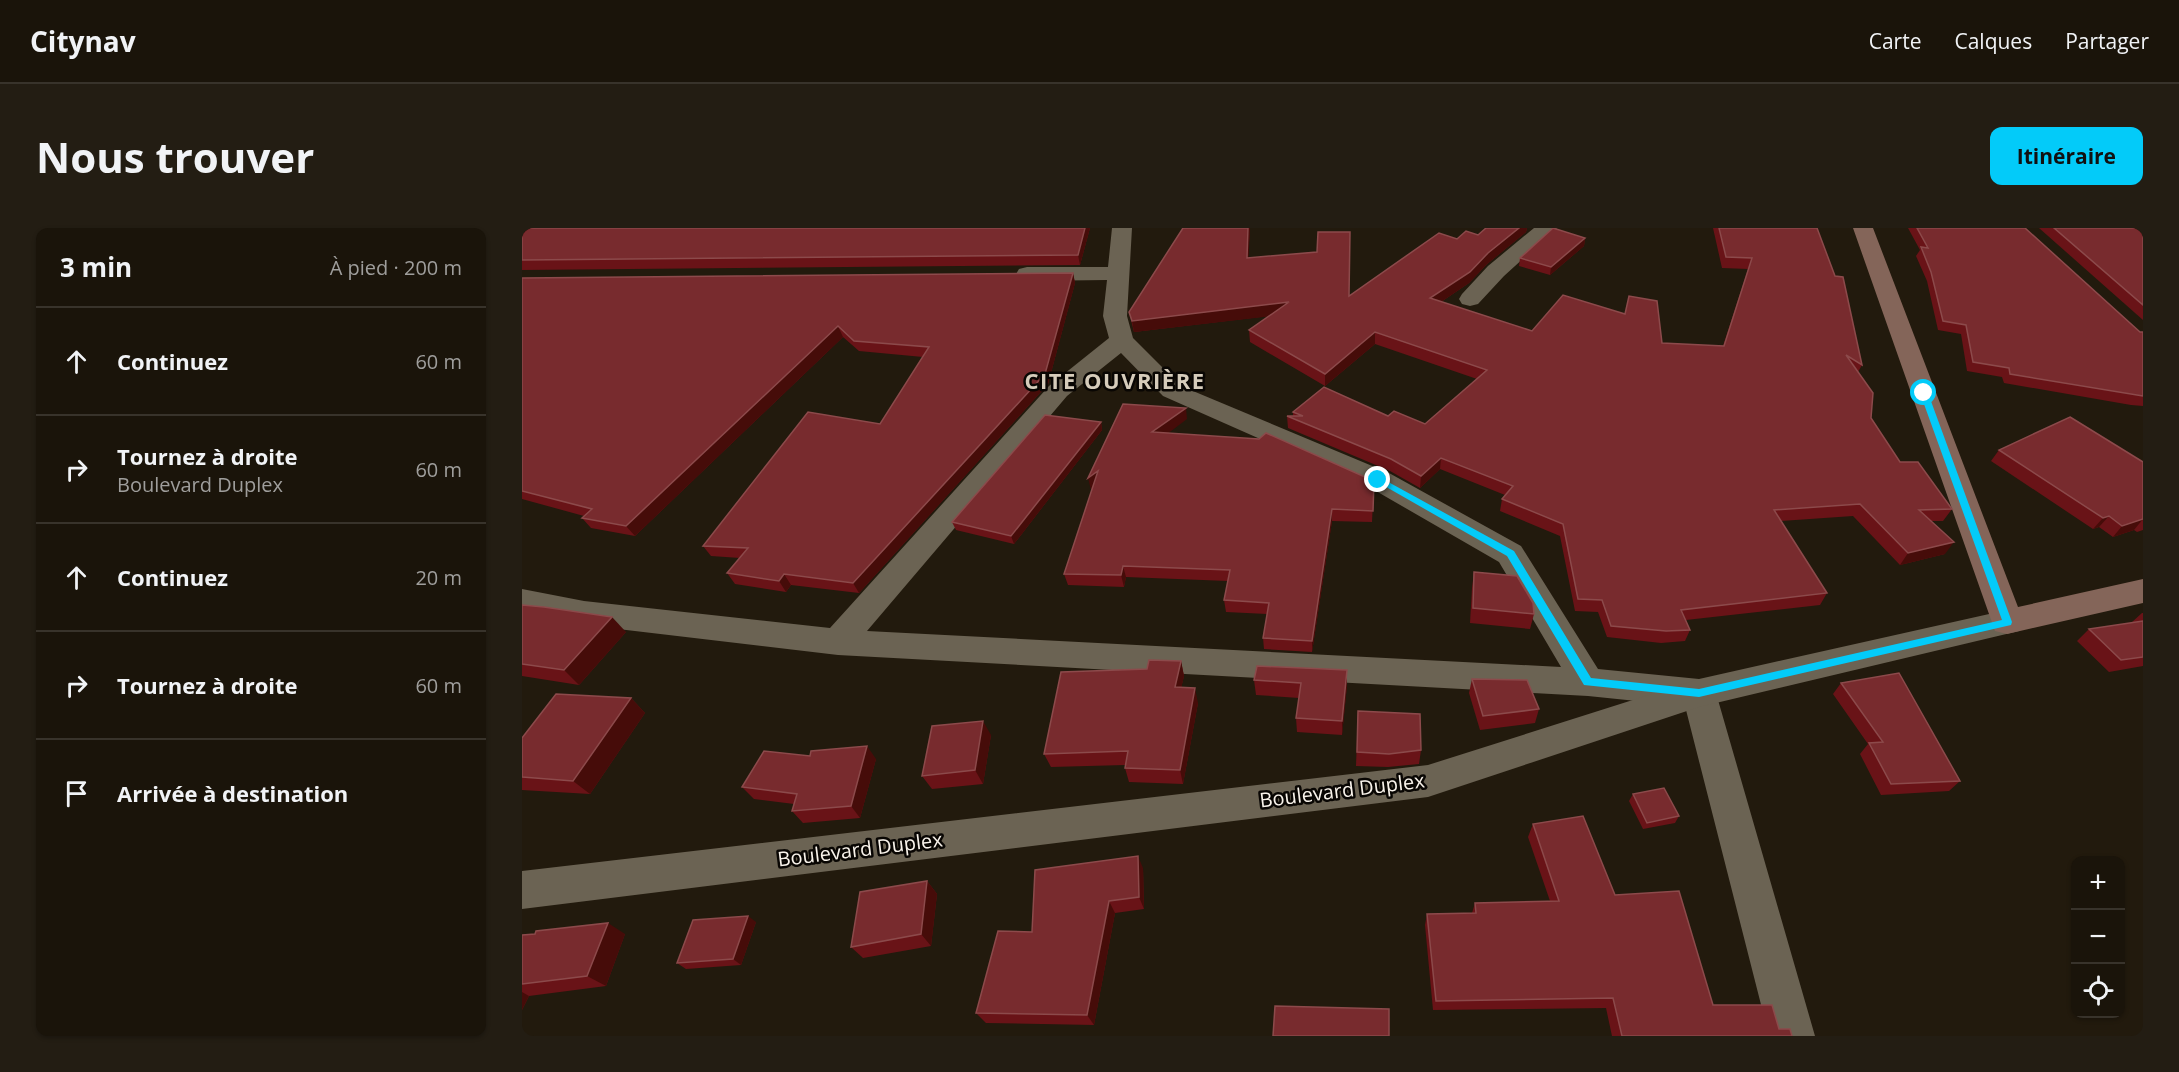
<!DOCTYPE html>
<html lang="fr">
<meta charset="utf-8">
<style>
:root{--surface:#1a140a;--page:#231d13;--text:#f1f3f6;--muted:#9f9e9c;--line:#38332b;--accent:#03cbf9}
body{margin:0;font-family:"Open Sans",sans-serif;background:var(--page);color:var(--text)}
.controls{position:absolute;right:18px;bottom:18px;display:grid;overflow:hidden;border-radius:12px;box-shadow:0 2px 4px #0004}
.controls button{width:54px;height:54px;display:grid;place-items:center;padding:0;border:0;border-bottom:2px solid var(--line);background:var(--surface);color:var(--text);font:30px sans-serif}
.stop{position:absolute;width:18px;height:18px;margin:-14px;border:4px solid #03cbf9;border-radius:50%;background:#fff}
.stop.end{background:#03cbf9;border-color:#fff;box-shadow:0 2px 6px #0008}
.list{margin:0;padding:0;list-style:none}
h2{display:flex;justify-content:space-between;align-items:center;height:78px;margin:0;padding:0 24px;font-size:26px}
h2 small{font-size:20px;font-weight:400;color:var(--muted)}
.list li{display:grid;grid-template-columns:39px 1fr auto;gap:18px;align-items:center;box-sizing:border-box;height:108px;padding:0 24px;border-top:2px solid var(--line)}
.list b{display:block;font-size:22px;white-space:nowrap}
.list p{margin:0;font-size:20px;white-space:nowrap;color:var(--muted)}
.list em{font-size:20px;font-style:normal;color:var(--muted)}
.icon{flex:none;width:33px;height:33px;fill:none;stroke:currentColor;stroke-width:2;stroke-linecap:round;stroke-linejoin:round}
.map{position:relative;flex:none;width:1621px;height:808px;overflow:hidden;border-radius:12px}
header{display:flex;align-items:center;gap:36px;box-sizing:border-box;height:84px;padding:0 30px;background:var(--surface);border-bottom:2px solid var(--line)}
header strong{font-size:28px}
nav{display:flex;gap:33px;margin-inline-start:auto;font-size:21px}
.intro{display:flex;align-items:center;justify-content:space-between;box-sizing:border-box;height:144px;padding:0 36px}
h1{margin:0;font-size:42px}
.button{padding:15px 27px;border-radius:12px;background:var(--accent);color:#111;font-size:21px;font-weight:700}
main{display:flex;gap:36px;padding:0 36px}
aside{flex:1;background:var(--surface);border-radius:12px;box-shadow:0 2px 4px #0004}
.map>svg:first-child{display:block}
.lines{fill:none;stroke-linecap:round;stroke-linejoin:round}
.minor{fill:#6b6353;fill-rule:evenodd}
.tertiary{fill:#6b6353;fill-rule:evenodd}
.secondary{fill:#846559;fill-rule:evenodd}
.wall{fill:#691317}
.shaded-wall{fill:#460c09}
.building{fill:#782b2e;stroke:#8c4a4b;stroke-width:1.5}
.route{fill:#03cbf9}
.labels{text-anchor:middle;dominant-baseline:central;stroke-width:5;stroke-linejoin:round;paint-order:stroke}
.street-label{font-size:20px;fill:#f9f3eb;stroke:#090603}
.far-district-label{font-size:22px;font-weight:bold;letter-spacing:1.5px;fill:#d6ccbb;stroke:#090603}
</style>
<header>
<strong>Citynav</strong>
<nav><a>Carte</a><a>Calques</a><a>Partager</a></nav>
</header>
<div class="intro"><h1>Nous trouver</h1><a class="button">Itinéraire</a></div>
<main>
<aside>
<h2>3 min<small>À pied · 200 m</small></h2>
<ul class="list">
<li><svg class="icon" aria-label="ahead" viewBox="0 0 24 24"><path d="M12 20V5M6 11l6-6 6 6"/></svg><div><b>Continuez</b></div><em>60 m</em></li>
<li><svg class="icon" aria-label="right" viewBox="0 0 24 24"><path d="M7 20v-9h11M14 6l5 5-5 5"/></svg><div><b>Tournez à droite</b><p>Boulevard Duplex</p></div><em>60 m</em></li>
<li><svg class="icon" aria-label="ahead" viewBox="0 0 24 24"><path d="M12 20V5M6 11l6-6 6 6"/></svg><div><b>Continuez</b></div><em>20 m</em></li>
<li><svg class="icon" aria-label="right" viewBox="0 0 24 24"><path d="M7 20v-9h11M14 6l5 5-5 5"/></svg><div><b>Tournez à droite</b></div><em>60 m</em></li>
<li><svg class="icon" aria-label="arrive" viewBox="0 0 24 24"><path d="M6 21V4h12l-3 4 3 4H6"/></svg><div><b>Arrivée à destination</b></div></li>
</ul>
</aside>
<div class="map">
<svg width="1621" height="808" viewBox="0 0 1621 808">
<rect width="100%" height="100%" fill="#221a0d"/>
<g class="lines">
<g class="minor">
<path d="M590 0H610L605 88 611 110 659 158 867 245 999 318 1076 441 1177 451 1189 455 1194 465 1293 808H1247L1163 478 1066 468 316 427 62 397 0 385V361L62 373 308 400 527 158 587 110 581 88 585 52 505 53 497 51 494 46 497 41 505 39H586ZM599 125 641 168 847 259 977 334 1039 439 345 403 545 168Z"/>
<path d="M1012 0H1035L982 48 956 76 948 78 940 76 937 71 940 66 966 38Z"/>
</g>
<path class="tertiary" d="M1485 382 1497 385 1501 394 1497 403 1177 479 906 569 0 681V643L906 537 1177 451Z"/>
<path class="secondary" d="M1331 0H1351L1496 379 1621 351V375L1485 406 1473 403Z"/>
</g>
<g class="wall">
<path d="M0 0H568L558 37 0 42Z"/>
<path d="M661 0H728L726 30 827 68 935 11 956 7 964 0H1005L1004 4 965 36 947 55 919 74 1010 103 1103 86 1107 68 1140 115 1201 118 1226 41 1200 40 1191 0H1295L1340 137 1336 144 1349 190 1378 234 1430 281 1421 293H1409L1423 326 1378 337 1331 288 1259 293 1305 365 1298 377 1164 392 1168 402 1163 413 1139 415 1085 409 1076 384 1053 383 1038 308 978 283 980 271 983 267 918 241 898 260 868 243 766 200 765 188H771V184L866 188 903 196 955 151 853 116 803 158 728 114 727 102 747 88 612 104 607 84Z"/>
<path d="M1386 0H1503L1618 104H1621V178L1609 177 1482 155 1480 149 1445 143 1439 106 1416 102 1405 53 1394 28 1398 22Z"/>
<path d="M1517 0H1621V92Z"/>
<path d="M1063 10 1062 18 1028 47 997 38 998 30Z"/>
<path d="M551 45 553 55 526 156 337 365 269 357 264 364 213 356 205 345 218 330 189 328 181 318 358 196 401 129 337 123 321 109 113 308 69 300 60 290 62 288 0 271V50Z"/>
<path d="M665 191 646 205 852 253 850 294 810 293 790 424 742 421 741 410 745 386 704 384 702 372 706 353 604 349 602 359 546 357 542 346 570 261 569 262Z"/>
<path d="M579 194 580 202 492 316 434 302 430 294Z"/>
<path d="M1477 222 1621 234V302L1615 304 1612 302 1591 309 1577 299 1571 301 1469 233Z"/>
<path d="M952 344 1012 386 1008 401 948 395 950 360Z"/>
<path d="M0 377 104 404 57 457 0 448Z"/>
<path d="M1620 385H1621V438L1587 444 1555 413 1567 401 1609 395Z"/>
<path d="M659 433 662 448 659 460 676 475 661 556 607 554 603 540V537L529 539 522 526 625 441Z"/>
<path d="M950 451 1017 481 1013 495 958 502 947 465Z"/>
<path d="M732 452 825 457 820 507 775 504 774 490 777 470 734 467Z"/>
<path d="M1319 455 1438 553 1427 563 1359 567 1338 526 1346 516 1311 466Z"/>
<path d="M109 470 123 485 68 566 0 562V510Z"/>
<path d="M836 483 899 522 897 536 866 539 834 538Z"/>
<path d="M469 507 461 556 410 561 400 548Z"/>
<path d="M288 528 354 531 338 590 281 595 270 583 272 576 232 571 220 559Z"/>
<path d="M1111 566 1157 588 1153 595 1121 601 1107 573Z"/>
<path d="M1011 596 1093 667 1191 777 1257 801 1270 808H1090L1084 780 911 782 903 697 905 686 950 685 953 675 1028 673 1006 609Z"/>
<path d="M621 640 622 681 593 685 572 797 464 795 454 785Z"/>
<path d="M405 653 415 666 409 718 341 730 329 719Z"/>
<path d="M234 694 219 737 164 741 155 735Z"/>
<path d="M13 706H103L84 758 7 768 0 782V707Z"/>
</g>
<g class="shaded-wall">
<path d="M563 0H568L558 37 556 27Z"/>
<path d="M726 0H728L726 41 725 30Z"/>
<path d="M997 0H1005L1004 4 965 36 947 55 907 82 908 70Z"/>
<path d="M1063 10 1062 18 1028 47 1029 39Z"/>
<path d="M551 45 553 55 526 156 337 365 331 355Z"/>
<path d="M767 74 768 86 612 104 610 93Z"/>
<path d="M316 98 321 109 113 308 104 298Z"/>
<path d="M853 104V116L803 158V146Z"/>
<path d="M664 180 665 191 632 216 630 204Z"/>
<path d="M579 194 580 202 492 316 489 308Z"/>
<path d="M919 230 918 241 898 260 899 248Z"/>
<path d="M576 243 579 254 569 262 566 250Z"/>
<path d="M810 281V293L790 424V413Z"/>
<path d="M1587 288 1577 299 1571 301 1581 290Z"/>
<path d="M1621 291 1612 302 1591 309 1600 298Z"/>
<path d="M1432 314 1423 326 1378 337 1386 325Z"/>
<path d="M601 338 604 349 602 359 599 347Z"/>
<path d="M262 346 269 357 264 364 257 353Z"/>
<path d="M90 389 104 404 57 457 42 442Z"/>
<path d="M659 433 662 448 656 474 653 459Z"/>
<path d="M825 442V457L820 507V493Z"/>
<path d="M673 460 676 475 661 556 658 542Z"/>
<path d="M109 470 123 485 68 566 51 553Z"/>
<path d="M461 493 469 507 461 556 453 542Z"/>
<path d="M345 518 354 531 338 590 329 578Z"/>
<path d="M616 628 621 640 622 681 617 669Z"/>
<path d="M405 653 415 666 409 718 399 706Z"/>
<path d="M587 673 593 685 572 797 565 787Z"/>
<path d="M226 688 234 694 219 737 211 731Z"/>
<path d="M86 695 103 706 84 758 65 748Z"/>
<path d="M0 764 7 768 0 782Z"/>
</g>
<g class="building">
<path d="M0 0H563L556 27 0 32Z"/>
<path d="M661 0H726L725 30 795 24 796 4H828L827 68 917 5 935 11 944 3 956 7 964 0H997L966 25 948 44 908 70 1010 103 1041 67 1103 86 1107 68 1135 73 1140 115 1202 118 1230 30 1204 29 1197 0H1295L1313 48 1321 49 1340 137 1324 127 1351 165 1349 190 1378 234H1396L1430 281 1397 282 1432 314 1386 325 1338 276 1252 282 1305 365 1159 382 1168 402 1144 403 1089 398 1080 372 1056 371 1041 296 980 271 991 258 919 230 899 248 869 231 765 188H781L771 184 802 159 866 188 872 183 903 196 965 142 853 104 803 146 727 102 767 74 610 93 607 84Z"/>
<path d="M1031 0 1063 10 1029 39 998 30Z"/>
<path d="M1395 0H1503L1618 104H1621V168L1488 146 1487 140 1451 134 1444 97 1421 93 1409 44 1399 19 1406 20Z"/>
<path d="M1532 0H1621V77Z"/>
<path d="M551 45 523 146 331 355 262 346 257 353 205 345 226 320 181 318 286 184 358 196 407 119 332 113 316 98 104 298 60 290 70 281 0 263V50Z"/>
<path d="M601 176 664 180 630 204 737 211 744 205 852 253 851 283 810 281 790 413 741 410 747 375 702 372 708 342 601 338 599 347 542 346 576 243 566 250Z"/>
<path d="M523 187 579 194 489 308 430 294Z"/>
<path d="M1548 189 1621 234V291L1600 298 1587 288 1581 290 1477 222Z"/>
<path d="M952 344 995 348 1011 375 1012 386 951 380Z"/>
<path d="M0 377 22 379 90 389 42 442 0 436Z"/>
<path d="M1621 393V429L1599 432 1567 401Z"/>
<path d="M627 432 659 433 653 459 673 460 658 542 603 540 606 523 522 526 539 444 625 441Z"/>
<path d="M735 438 825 442 820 493 774 490 779 455 732 452Z"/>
<path d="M1377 445 1438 553 1369 556 1347 515 1361 514 1319 455Z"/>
<path d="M950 451 1005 452 1017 481 961 488Z"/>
<path d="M34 466 109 470 51 553 0 549V510Z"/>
<path d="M836 483 898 486 899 522 867 526 835 524Z"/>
<path d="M461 493 453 542 400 548 410 498Z"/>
<path d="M345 518 329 578 270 583 275 566 220 559 242 523 288 528 289 523Z"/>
<path d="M1142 560 1157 588 1125 595 1111 566Z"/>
<path d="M1061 588 1093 667 1157 663 1191 777H1250L1257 801H1268L1270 808H1100L1091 770 914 773 905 686 954 685 953 675 1037 673 1011 596Z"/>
<path d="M616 628 617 669 587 673 565 787 454 785 476 703 510 704 513 642Z"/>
<path d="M405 653 399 706 329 719 338 664Z"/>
<path d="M226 688 211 731 155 735 171 692Z"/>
<path d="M86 695 65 748 0 756V707L13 706 14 703Z"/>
<path d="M753 778 867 781V808H751Z"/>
</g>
<path class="route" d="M1402 162 1406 165 1490 394 1489 397 1177 469 1062 457 985 328 852 252 859 250 992 323 1069 450 1177 461 1480 392 1398 165Z"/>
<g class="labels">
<g class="street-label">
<text transform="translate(820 562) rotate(-7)">Boulevard Duplex</text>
<text transform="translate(338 621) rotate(-7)">Boulevard Duplex</text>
</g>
<g class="far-district-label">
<text x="593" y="152">CITE OUVRIÈRE</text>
</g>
</g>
</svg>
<div class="controls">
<button>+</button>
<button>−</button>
<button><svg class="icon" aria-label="locate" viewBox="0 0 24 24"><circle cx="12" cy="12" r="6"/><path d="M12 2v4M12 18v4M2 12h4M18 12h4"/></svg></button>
</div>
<div class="stop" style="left:1402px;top:165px"></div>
<div class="stop end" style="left:856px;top:252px"></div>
</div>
</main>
